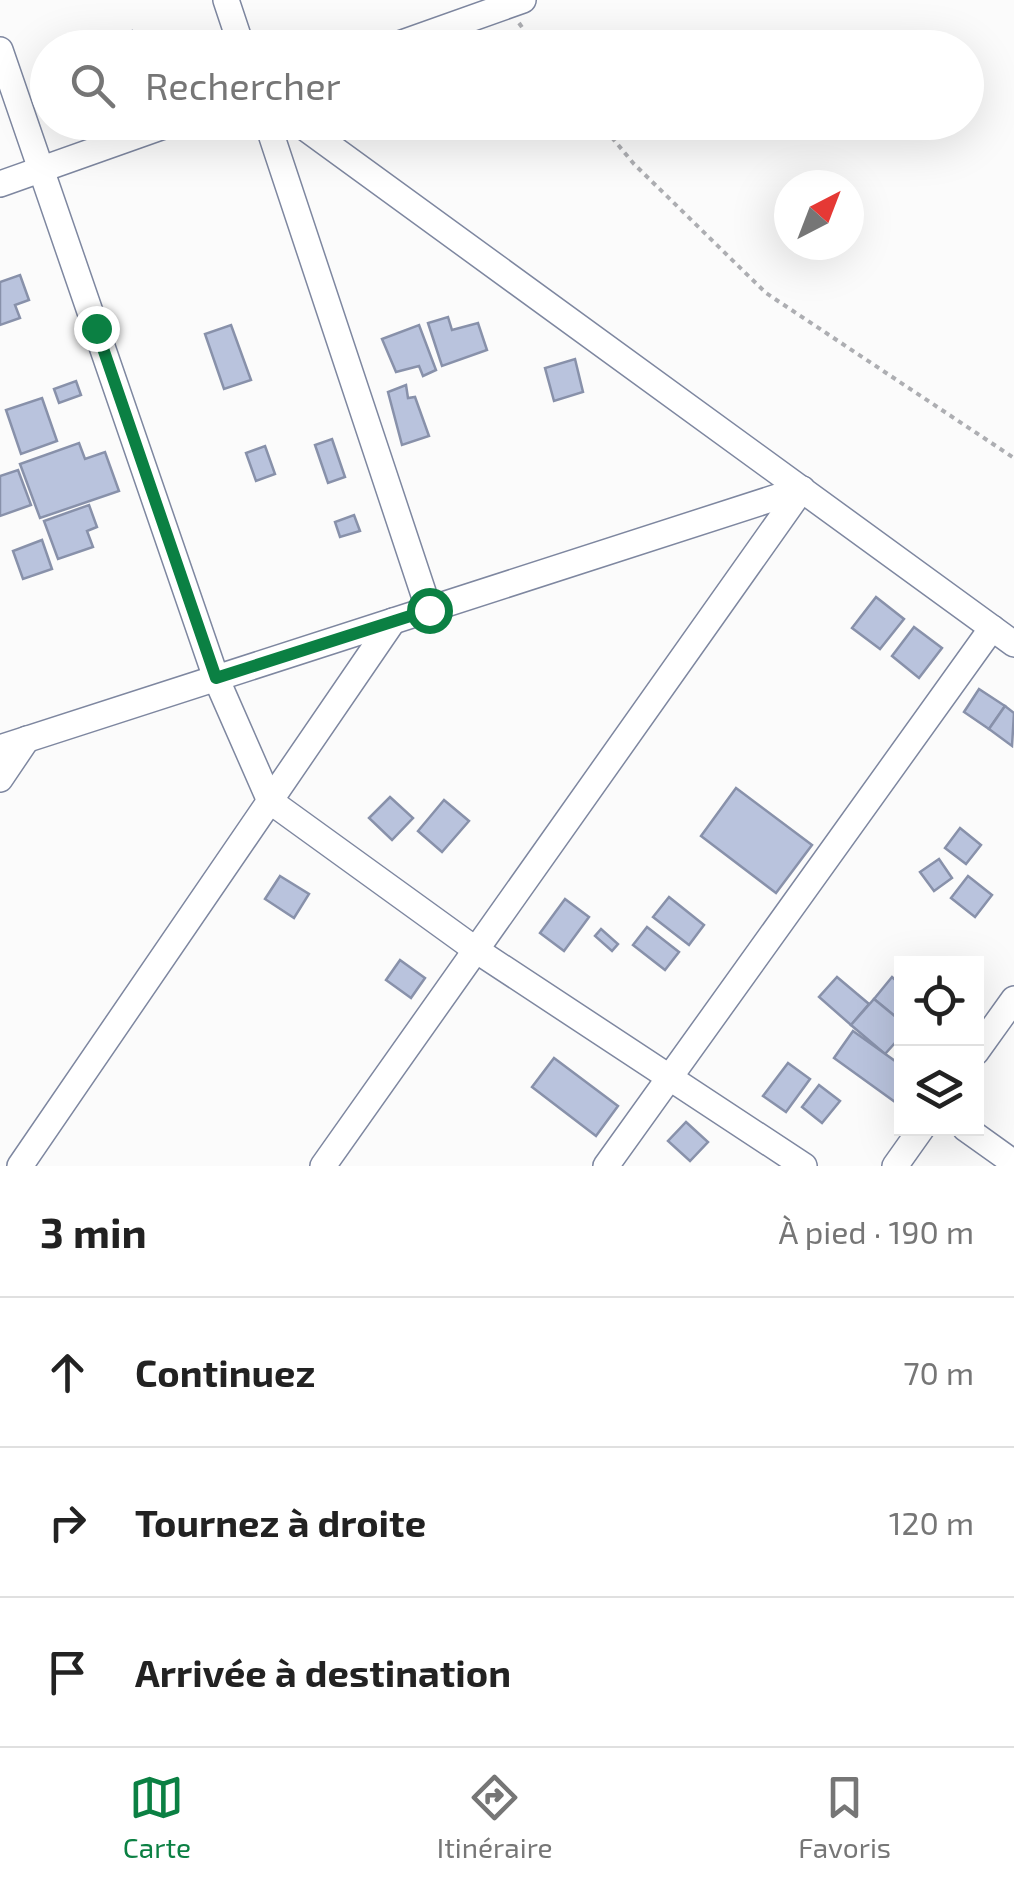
<!DOCTYPE html>
<html lang="fr">
<meta charset="utf-8">
<style>
:root{--surface:#fff;--page:#f2f2f2;--text:#222;--muted:#767676;--line:#e0e0e0;--accent:#0b8043}
body{margin:0;font-family:"Exo 2",sans-serif;background:var(--page);color:var(--text)}
.controls{position:absolute;right:30px;bottom:30px;display:grid;overflow:hidden;border-radius:0px;box-shadow:0 10px 40px #0002}
.controls button{width:90px;height:90px;display:grid;place-items:center;padding:0;border:0;border-bottom:2px solid var(--line);background:var(--surface);color:var(--text);font:50px sans-serif}
.compass{position:absolute;left:774px;top:170px;width:90px;height:90px;border-radius:50%;background:var(--surface);box-shadow:0 10px 40px #0002;rotate:42deg}
.stop{position:absolute;width:30px;height:30px;margin:-22px;border:8px solid #0b8043;border-radius:50%;background:#fff}
.stop.end{background:#0b8043;border-color:#fff;box-shadow:0 2px 10px #0008}
.list{margin:0;padding:0;list-style:none}
h2{display:flex;justify-content:space-between;align-items:center;height:130px;margin:0;padding:0 40px;font-size:42px}
h2 small{font-size:32px;font-weight:400;color:var(--muted)}
.list li{display:grid;grid-template-columns:65px 1fr auto;gap:30px;align-items:center;box-sizing:border-box;height:150px;padding:0 40px;border-top:2px solid var(--line)}
.list b{display:block;font-size:38px;white-space:nowrap}
.list em{font-size:32px;font-style:normal;color:var(--muted)}
.icon{flex:none;width:55px;height:55px;fill:none;stroke:currentColor;stroke-width:2;stroke-linecap:round;stroke-linejoin:round}
.map{position:relative;flex:none;width:1014px;height:1166px;overflow:hidden}
.search{position:absolute;background:var(--surface);box-shadow:0 10px 40px #0002;left:30px;right:30px;top:30px;height:110px;display:flex;align-items:center;gap:25px;box-sizing:border-box;padding:0 35px;border-radius:55px;color:var(--muted);font-size:38px}
.sheet{height:580px;background:var(--surface)}
nav{display:flex;justify-content:space-around;align-items:center;box-sizing:border-box;height:140px;border-top:2px solid var(--line);background:var(--surface);font-size:28px;color:var(--muted)}
nav a{display:grid;justify-items:center;gap:5px}
nav .on{color:var(--accent)}
.map>svg:first-child{display:block}
.building{fill:#b9c3dd;stroke:#8891aa;stroke-width:2.5}
.lines{fill:none;stroke-linecap:round;stroke-linejoin:round}
.street-casing{stroke:#7e87a0;stroke-width:28}
.path{stroke:#adaeb2;stroke-width:4;stroke-dasharray:5 5;stroke-linecap:butt}
.street{stroke:#fff;stroke-width:25}
.route{stroke:#0b8043;stroke-width:12}
</style>
<div class="map">
<svg width="1014" height="1166" viewBox="0 0 1014 1166">
<rect width="100%" height="100%" fill="#fbfbfb"/>
<g class="building">
<path d="M132 31 138 48H107L105 40Z"/>
<path d="M20 275 29 300 15 305 20 318 0 325V282Z"/>
<path d="M448 317 452 330 478 323 487 350 442 366 428 323Z"/>
<path d="M231 325 251 380 224 389 205 334Z"/>
<path d="M419 325 436 370 423 376 419 366 396 372 382 339Z"/>
<path d="M575 359 583 392 554 401 545 368Z"/>
<path d="M76 381 81 395 59 403 54 389Z"/>
<path d="M406 385 408 398 415 397 429 436 402 445 388 392Z"/>
<path d="M42 398 57 441 21 454 6 410Z"/>
<path d="M332 439 345 477 328 483 315 445Z"/>
<path d="M79 443 85 459 105 452 119 491 40 518 20 464Z"/>
<path d="M265 446 275 474 256 481 246 453Z"/>
<path d="M18 470 31 505 0 516V476Z"/>
<path d="M89 505 97 527 87 531 93 547 58 559 44 521Z"/>
<path d="M354 515 360 531 340 537 335 522Z"/>
<path d="M42 540 52 569 23 579 13 551Z"/>
<path d="M876 597 904 619 880 649 852 628Z"/>
<path d="M914 627 942 648 919 678 892 656Z"/>
<path d="M979 689 1005 706 989 729 964 712Z"/>
<path d="M1005 706 1014 713 1012 746 989 729Z"/>
<path d="M736 788 812 845 776 893 701 836Z"/>
<path d="M390 797 413 818 392 840 369 818Z"/>
<path d="M444 800 469 821 442 852 418 831Z"/>
<path d="M960 828 981 845 966 864 945 848Z"/>
<path d="M939 859 952 878 934 891 920 872Z"/>
<path d="M280 876 309 894 294 918 265 899Z"/>
<path d="M968 876 992 895 975 917 951 898Z"/>
<path d="M669 897 704 925 689 945 653 917Z"/>
<path d="M565 899 589 917 564 951 540 933Z"/>
<path d="M647 927 679 952 665 970 633 945Z"/>
<path d="M601 929 618 944 612 951 595 936Z"/>
<path d="M400 960 425 978 411 998 386 980Z"/>
<path d="M837 977 869 1004 851 1025 819 997Z"/>
<path d="M892 977 902 986V1022L874 999Z"/>
<path d="M874 999 902 1022V1035L885 1054 851 1025Z"/>
<path d="M853 1031 902 1066V1107L834 1058Z"/>
<path d="M554 1058 618 1106 596 1136 532 1087Z"/>
<path d="M788 1063 810 1079 786 1112 763 1096Z"/>
<path d="M819 1085 840 1101 822 1123 802 1107Z"/>
<path d="M686 1122 708 1142 690 1161 668 1141Z"/>
</g>
<g class="lines">
<defs>
<g id="street">
<path d="M226 0 242 48"/>
<path d="M388 48 523 0"/>
<path d="M0 50 216 678 270 801 476 950 804 1166"/>
<path d="M267 122 429 610"/>
<path d="M297 122 1014 644"/>
<path d="M0 184 175 122"/>
<path d="M0 748 802 489"/>
<path d="M0 779 27 739"/>
<path d="M976 1052 1014 999"/>
<path d="M965 1128 1014 1163"/>
<path d="M20 1166 393 621"/>
<path d="M323 1166 802 489"/>
<path d="M606 1166 992 628"/>
<path d="M895 1166 922 1128"/>
</g>
</defs>
<use href="#street" class="street-casing"/>
<g class="path">
<path d="M519 23 537 48"/>
<path d="M599 122 634 164 766 293 1014 458"/>
</g>
<use href="#street" class="street"/>
</g>
<g class="lines">
<path class="route" d="M96 328 216 678 429 610"/>
</g>
</svg>
<div class="controls">
<button><svg class="icon" aria-label="locate" viewBox="0 0 24 24"><circle cx="12" cy="12" r="6"/><path d="M12 2v4M12 18v4M2 12h4M18 12h4"/></svg></button>
<button><svg class="icon" aria-label="layers" viewBox="0 0 24 24"><path d="M12 4l9 5-9 5-9-5zM3 14l9 5 9-5"/></svg></button>
</div>
<svg class="compass" viewBox="-18 -18 36 36"><path d="M0-13l5 13h-10z" fill="#e53935"/><path d="M0 13l5-13h-10z" fill="#767676"/></svg>
<div class="stop" style="left:429px;top:610px"></div>
<div class="stop end" style="left:96px;top:328px"></div>
<div class="search"><svg class="icon" aria-label="search" viewBox="0 0 24 24"><circle cx="10" cy="10" r="6"/><path d="M15 15l6 6"/></svg>Rechercher</div>
</div>
<section class="sheet">
<h2>3 min<small>À pied · 190 m</small></h2>
<ul class="list">
<li><svg class="icon" aria-label="ahead" viewBox="0 0 24 24"><path d="M12 20V5M6 11l6-6 6 6"/></svg><div><b>Continuez</b></div><em>70 m</em></li>
<li><svg class="icon" aria-label="right" viewBox="0 0 24 24"><path d="M7 20v-9h11M14 6l5 5-5 5"/></svg><div><b>Tournez à droite</b></div><em>120 m</em></li>
<li><svg class="icon" aria-label="arrive" viewBox="0 0 24 24"><path d="M6 21V4h12l-3 4 3 4H6"/></svg><div><b>Arrivée à destination</b></div></li>
</ul>
</section>
<nav>
<a class="on"><svg class="icon" aria-label="map" viewBox="0 0 24 24"><path d="M3 6l6-2 6 2 6-2v14l-6 2-6-2-6 2zM9 4v14M15 6v14"/></svg>Carte</a>
<a><svg class="icon" aria-label="directions" viewBox="0 0 24 24"><path d="M12 3l9 9-9 9-9-9zM9 14v-3h6M13 9l2 2-2 2"/></svg>Itinéraire</a>
<a><svg class="icon" aria-label="saved" viewBox="0 0 24 24"><path d="M7 4h10v16l-5-4-5 4z"/></svg>Favoris</a>
</nav>
